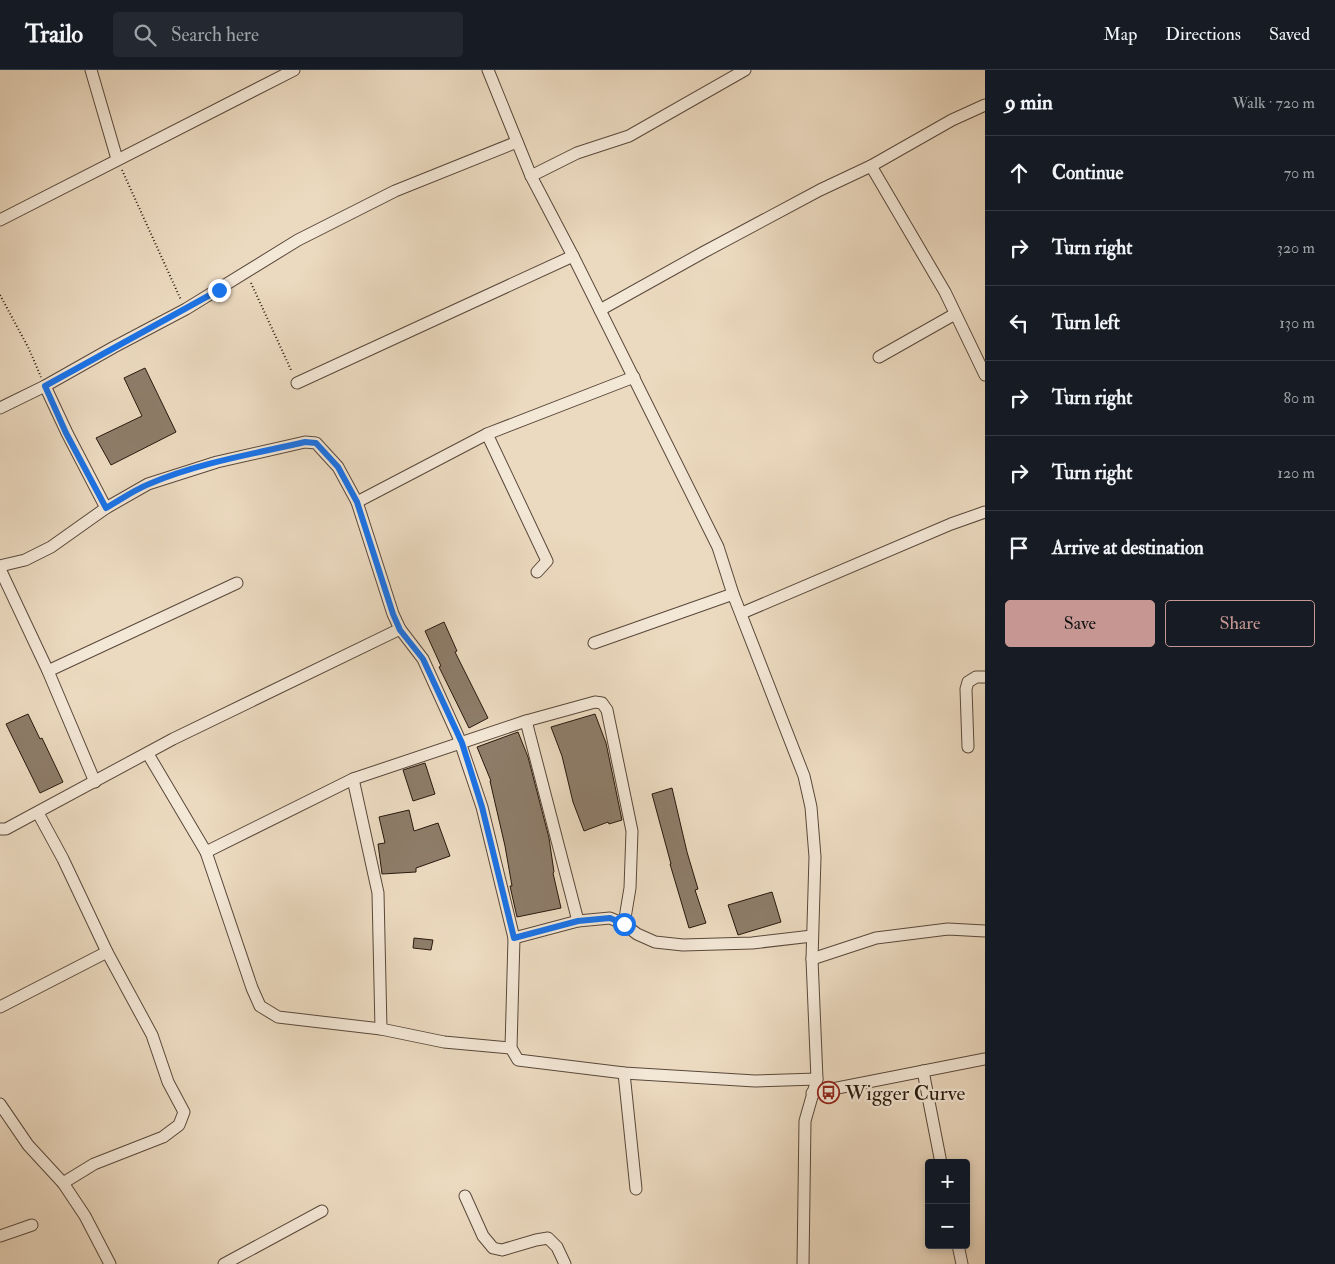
<!DOCTYPE html>
<meta charset="utf-8">
<style>
:root{--surface:#171b24;--page:#242831;--text:#f1f3f6;--muted:#9ea1a6;--line:#363941;--accent:#c59692}
body{margin:0;font-family:"IM FELL Double Pica",serif;background:var(--page);color:var(--text)}
.controls{position:absolute;right:15px;bottom:15px;display:grid;overflow:hidden;border-radius:5px;box-shadow:0 2px 8px #0003}
.controls button{width:45px;height:45px;display:grid;place-items:center;padding:0;border:0;border-bottom:1px solid var(--line);background:var(--surface);color:var(--text);font:25px sans-serif}
.stop{position:absolute;width:15px;height:15px;margin:-11px;border:4px solid #1a73e8;border-radius:50%;background:#fff}
.stop.end{background:#1a73e8;border-color:#fff;box-shadow:0 1px 5px #0008}
.list{margin:0;padding:0;list-style:none}
h2{display:flex;justify-content:space-between;align-items:center;height:65px;margin:0;padding:0 20px;font-size:21px}
h2 small{font-size:16px;font-weight:400;color:var(--muted)}
.list li{display:grid;grid-template-columns:32px 1fr auto;gap:15px;align-items:center;box-sizing:border-box;height:75px;padding:0 20px;border-top:1px solid var(--line)}
.list b{display:block;font-size:19px;white-space:nowrap}
.list em{font-size:16px;font-style:normal;color:var(--muted)}
.actions{display:flex;gap:10px;padding:15px 20px}
.actions a{flex:1;padding:11px 0;border:1px solid var(--accent);border-radius:5px;text-align:center;font-size:18px;color:var(--accent)}
.actions .main{background:var(--accent);color:#111}
.icon{flex:none;width:28px;height:28px;fill:none;stroke:currentColor;stroke-width:2;stroke-linecap:round;stroke-linejoin:round}
.map{position:relative;flex:none;width:985px;height:1194px;overflow:hidden}
header{display:flex;align-items:center;gap:30px;box-sizing:border-box;height:70px;padding:0 25px;background:var(--surface);border-bottom:1px solid var(--line)}
header strong{font-size:24px}
nav{display:flex;gap:28px;margin-inline-start:auto;font-size:18px}
.search{width:350px;height:45px;background:var(--page);display:flex;align-items:center;gap:12px;box-sizing:border-box;padding:0 18px;border-radius:5px;color:var(--muted);font-size:19px}
main{display:flex}
aside{flex:1;background:var(--surface)}
.map>svg:first-child{display:block}
.building{fill:#8e7d6a;stroke:#28180d}
.lines{fill:none;stroke-linecap:round;stroke-linejoin:round}
.minor-casing{stroke:#59483a;stroke-width:13}
.path{stroke:#28180d;stroke-width:2;stroke-dasharray:1 2.5;stroke-linecap:butt}
.minor{stroke:#f3e7d6;stroke-width:11}
.route{stroke:#1a73e8;stroke-width:6}
.labels{text-anchor:middle;dominant-baseline:central;stroke-width:4.5;stroke-linejoin:round;paint-order:stroke}
.poi-label{font-size:21px;fill:#28180d;stroke:#f3e7d6;text-anchor:start}
</style>
<header>
<strong>Trailo</strong>
<div class="search"><svg class="icon" aria-label="search" viewBox="0 0 24 24"><circle cx="10" cy="10" r="6"/><path d="M15 15l6 6"/></svg>Search here</div>
<nav><a>Map</a><a>Directions</a><a>Saved</a></nav>
</header>
<main>
<div class="map">
<svg width="985" height="1194" viewBox="0 0 985 1194">
<rect width="100%" height="100%" fill="#ecdac0"/>
<filter id="stains"><feTurbulence type="fractalNoise" baseFrequency=".004" numOctaves="4"/><feColorMatrix values="0 0 0 0 .2 0 0 0 0 .09 0 0 0 0 .02 0 0 0 .5 -.17"/></filter>
<radialGradient id="worn" r=".72"><stop offset=".6" stop-color="#630" stop-opacity="0"/><stop offset="1" stop-color="#630" stop-opacity=".3"/></radialGradient>
<g class="building">
<path d="M145 298 176 362 111 395 96 368 142 346 124 308Z"/>
<path d="M444 552 457 581 455 582 488 648 469 658 439 597 441 596 425 561Z"/>
<path d="M28 644 40 669 42 668 63 712 40 723 6 654Z"/>
<path d="M595 644 606 673 622 750 609 754 608 752 584 761 573 732 562 686 551 657Z"/>
<path d="M518 662 528 687 549 768 554 802 553 803 561 838 517 847 510 816H512L505 776 490 711H491L477 677Z"/>
<path d="M425 693 435 724 413 731 403 700Z"/>
<path d="M672 718 687 782 698 819 695 820 706 853 689 858 670 794H671L652 724Z"/>
<path d="M409 740 414 761 438 753 450 786 416 798V802L382 804 378 774 385 773 379 747Z"/>
<path d="M772 822 781 852 738 865 728 835Z"/>
<path d="M414 868 433 870 431 880 413 878Z"/>
</g>
<g class="lines">
<defs>
<g id="minor">
<path d="M91 0 117 89"/>
<path d="M488 0 531 106 573 186 718 477 733 524 804 706 811 737 815 787 812 889 817 1009 805 1051 803 1194"/>
<path d="M871 96 945 222 985 305"/>
<path d="M531 106 577 83 629 66 745 0"/>
<path d="M0 150 294 0"/>
<path d="M600 240 704 182 820 120 871 96 952 50 985 35"/>
<path d="M879 287 955 244"/>
<path d="M297 313 573 186"/>
<path d="M45 316 67 363 106 438"/>
<path d="M0 338 45 316 114 277 186 239 298 170 395 121 517 72"/>
<path d="M487 364 547 491 537 502"/>
<path d="M357 432 487 364 634 307"/>
<path d="M0 496 25 490 51 477 106 438 148 414 217 392 305 372 316 373 338 397 357 432 393 544 400 559 423 589 458 666 482 737 514 868 511 978 518 990 624 1003 755 1011 817 1009"/>
<path d="M0 499 48 601 95 712"/>
<path d="M742 543 951 454 985 442"/>
<path d="M594 573 733 524"/>
<path d="M48 601 237 513"/>
<path d="M526 651 578 851"/>
<path d="M968 677 966 619 968 612 976 607H985"/>
<path d="M148 684 206 782 252 918 260 936 278 947 381 959 444 972 511 978"/>
<path d="M353 709 378 823 381 959"/>
<path d="M38 743 63 789 107 882 152 965 168 1012 184 1042 179 1055 163 1067 94 1094 63 1113"/>
<path d="M0 759H6L173 669 400 559"/>
<path d="M206 782 353 709 526 651 595 632 602 633 607 640 632 761 630 818 624 854"/>
<path d="M514 868 578 851 610 848 624 854 637 864 655 872 683 875 752 873 812 866"/>
<path d="M812 889 876 868 948 859 985 861"/>
<path d="M0 937 107 882"/>
<path d="M923 1001 941 1093"/>
<path d="M624 1003 636 1119"/>
<path d="M812 1023 985 989"/>
<path d="M0 1034 28 1075 63 1113 85 1146 110 1194"/>
<path d="M465 1126 483 1166 493 1178 502 1180 536 1170 548 1168 557 1177 565 1194"/>
<path d="M0 1166 32 1155"/>
<path d="M958 1175 962 1194"/>
<path d="M224 1194 322 1141"/>
</g>
</defs>
<use href="#minor" class="minor-casing"/>
<g class="path">
<path d="M122 100 181 230"/>
<path d="M251 213 292 302"/>
<path d="M0 225 29 279 41 307"/>
</g>
<use href="#minor" class="minor"/>
</g>
<g class="lines">
<path class="route" d="M219 220 45 316 66 363 106 438C120 430 134 420 149 414 198 393 253 384 305 372L316 373 338 397 357 432 393 544 400 560 423 589 462 673 482 737 514 868 578 851 610 848 624 854"/>
</g>
<defs>
<symbol id="bus-ring" viewBox="-11 -11 22 22"><circle r="9.5" fill="#f3e7d6" stroke="#8f2418" stroke-width="1.5"/><path d="M-5-6H5V4H4V6H2V4H-2V6H-4V4H-5ZM-3.5-4V0h7V-4ZM-3.5 1.2v1.5H-2V1.2ZM2 1.2v1.5H3.5V1.2Z" fill="#8f2418"/></symbol>
</defs>
<g fill-rule="evenodd">
<use href="#bus-ring" x="816" y="1010" width="25" height="25"/>
</g>
<g class="labels">
<g class="poi-label">
<text x="845" y="1023">Wigger Curve</text>
</g>
</g>
<rect width="100%" height="100%" filter="url(#stains)"/>
<rect width="100%" height="100%" fill="url(#worn)"/>
</svg>
<div class="controls">
<button>+</button>
<button>−</button>
</div>
<div class="stop" style="left:624px;top:854px"></div>
<div class="stop end" style="left:219px;top:220px"></div>
</div>
<aside>
<h2>9 min<small>Walk · 720 m</small></h2>
<ul class="list">
<li><svg class="icon" aria-label="ahead" viewBox="0 0 24 24"><path d="M12 20V5M6 11l6-6 6 6"/></svg><div><b>Continue</b></div><em>70 m</em></li>
<li><svg class="icon" aria-label="right" viewBox="0 0 24 24"><path d="M7 20v-9h11M14 6l5 5-5 5"/></svg><div><b>Turn right</b></div><em>320 m</em></li>
<li><svg class="icon" aria-label="left" viewBox="0 0 24 24"><path d="M17 20v-9H6M10 6l-5 5 5 5"/></svg><div><b>Turn left</b></div><em>130 m</em></li>
<li><svg class="icon" aria-label="right" viewBox="0 0 24 24"><path d="M7 20v-9h11M14 6l5 5-5 5"/></svg><div><b>Turn right</b></div><em>80 m</em></li>
<li><svg class="icon" aria-label="right" viewBox="0 0 24 24"><path d="M7 20v-9h11M14 6l5 5-5 5"/></svg><div><b>Turn right</b></div><em>120 m</em></li>
<li><svg class="icon" aria-label="arrive" viewBox="0 0 24 24"><path d="M6 21V4h12l-3 4 3 4H6"/></svg><div><b>Arrive at destination</b></div></li>
</ul>
<div class="actions"><a class="main">Save</a><a>Share</a></div>
</aside>
</main>
